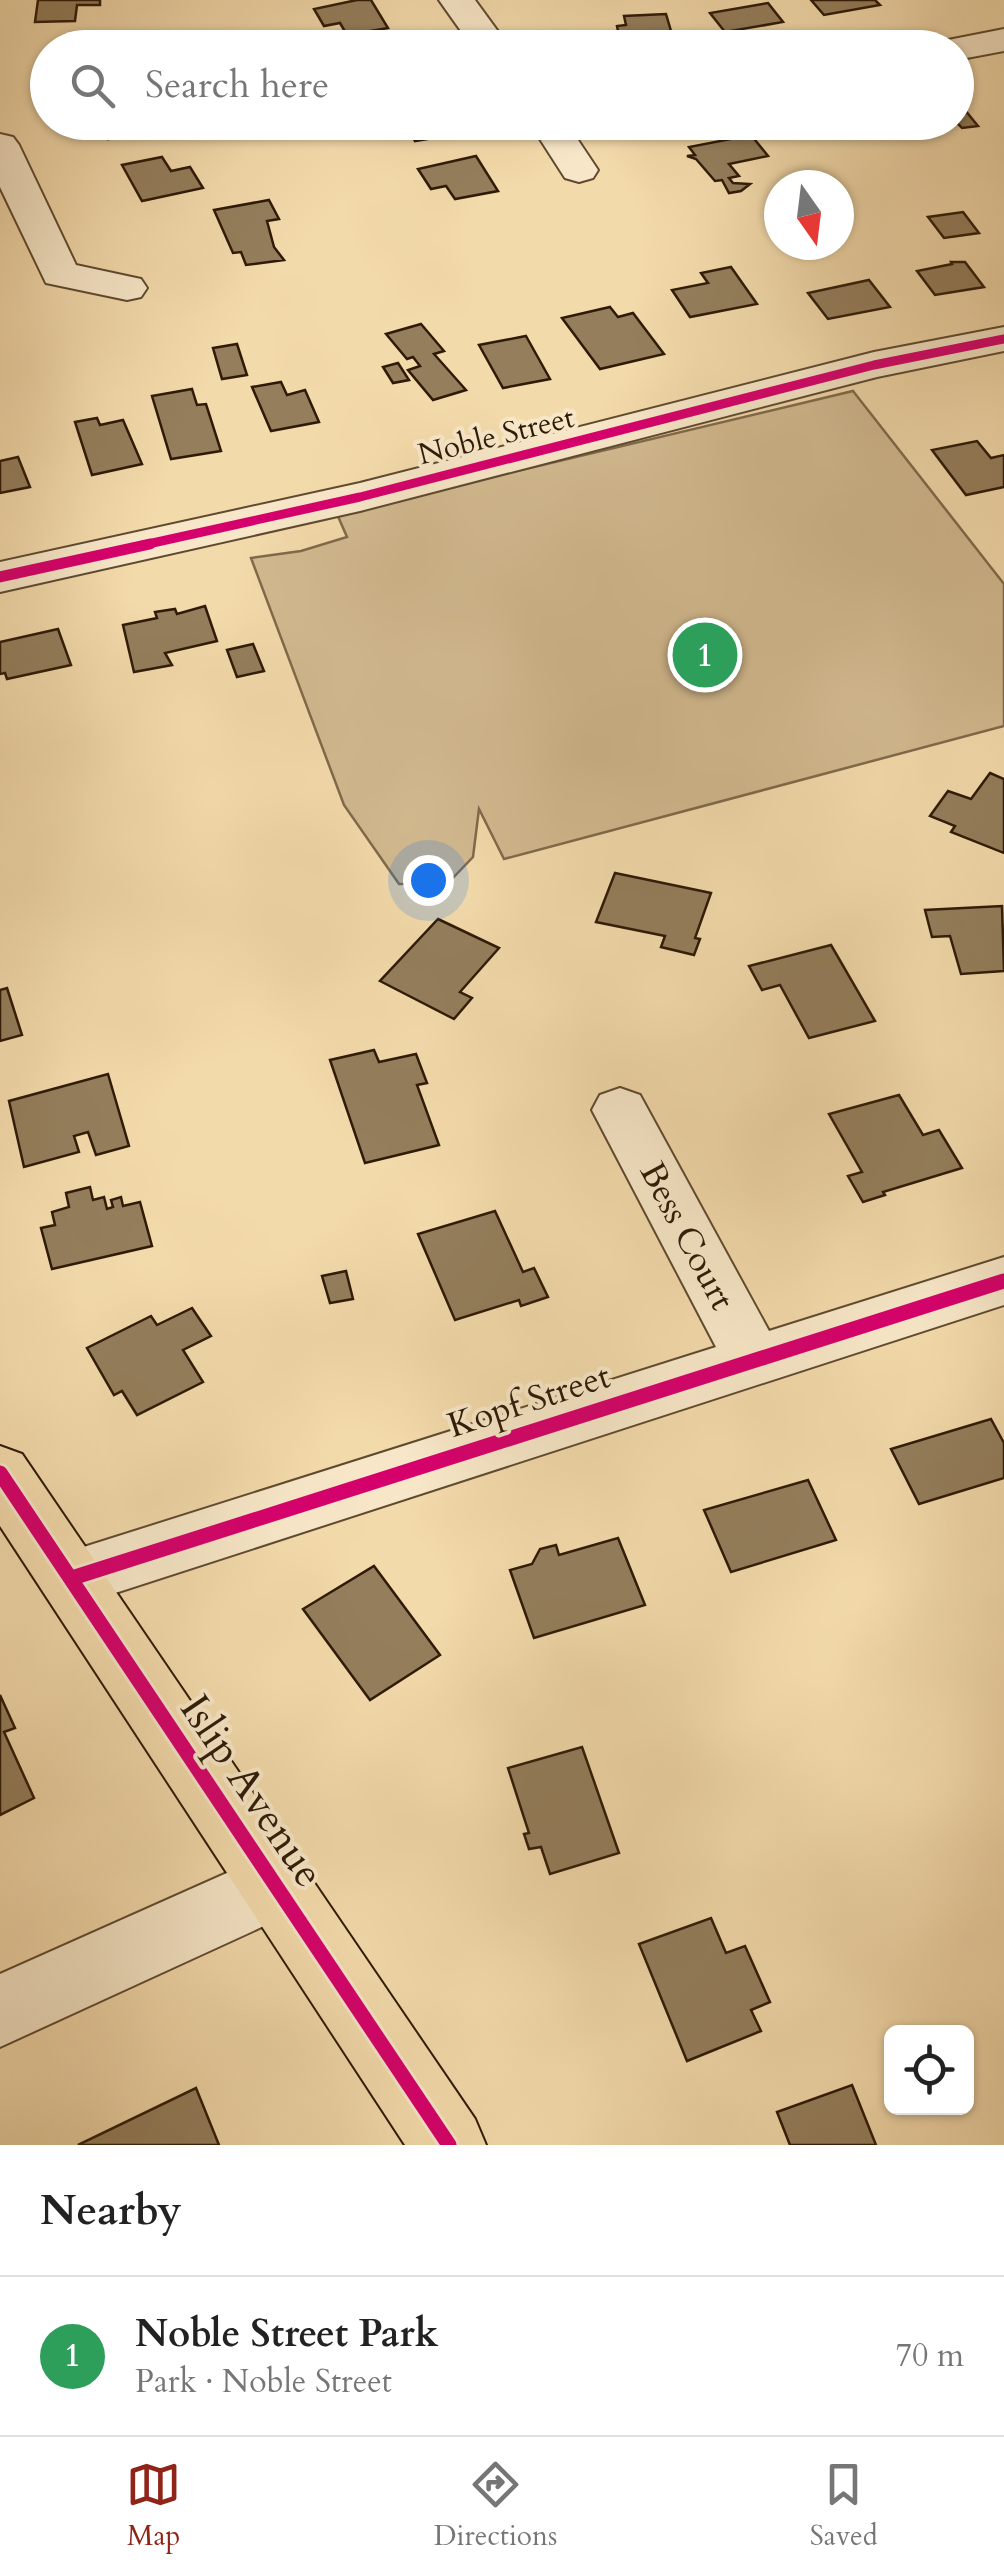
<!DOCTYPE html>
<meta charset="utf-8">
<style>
:root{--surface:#fff;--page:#f6f6f6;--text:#222;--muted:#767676;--line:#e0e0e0;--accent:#8f2418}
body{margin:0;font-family:Cardo,serif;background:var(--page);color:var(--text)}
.controls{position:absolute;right:30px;bottom:30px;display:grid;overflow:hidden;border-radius:15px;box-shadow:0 2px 8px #0004}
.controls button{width:90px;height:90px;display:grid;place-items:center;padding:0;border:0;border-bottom:2px solid var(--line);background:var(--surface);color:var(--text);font:50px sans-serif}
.compass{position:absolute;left:764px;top:170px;width:90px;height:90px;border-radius:50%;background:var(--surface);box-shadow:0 2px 8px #0004;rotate:166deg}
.you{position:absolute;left:428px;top:880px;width:35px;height:35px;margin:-25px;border:8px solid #fff;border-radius:50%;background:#1a73e8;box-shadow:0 0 0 15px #1a73e833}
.badge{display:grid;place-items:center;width:65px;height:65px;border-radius:50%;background:var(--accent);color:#fff;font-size:32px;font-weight:700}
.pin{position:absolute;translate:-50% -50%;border:5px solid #fff;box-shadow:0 2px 10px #0006}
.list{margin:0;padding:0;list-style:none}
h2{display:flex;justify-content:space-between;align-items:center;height:130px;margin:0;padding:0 40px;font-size:42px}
h2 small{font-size:32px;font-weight:400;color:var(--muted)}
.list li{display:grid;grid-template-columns:65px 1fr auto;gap:30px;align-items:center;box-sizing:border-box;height:160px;padding:0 40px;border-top:2px solid var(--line)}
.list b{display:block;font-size:38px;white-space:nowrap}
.list p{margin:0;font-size:32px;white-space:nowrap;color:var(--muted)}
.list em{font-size:32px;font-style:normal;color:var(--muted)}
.icon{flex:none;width:55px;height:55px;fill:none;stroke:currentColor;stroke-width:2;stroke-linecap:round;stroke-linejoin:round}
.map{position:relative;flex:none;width:1004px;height:2145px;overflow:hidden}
.search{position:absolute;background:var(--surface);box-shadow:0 2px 8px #0004;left:30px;right:30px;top:30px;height:110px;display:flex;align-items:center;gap:25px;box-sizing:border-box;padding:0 35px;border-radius:55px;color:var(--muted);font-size:38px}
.sheet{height:290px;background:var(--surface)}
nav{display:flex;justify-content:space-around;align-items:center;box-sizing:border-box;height:140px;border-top:2px solid var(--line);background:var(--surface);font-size:28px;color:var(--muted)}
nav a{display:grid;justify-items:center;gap:5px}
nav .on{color:var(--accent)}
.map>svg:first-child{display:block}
.green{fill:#d2b98f;stroke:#806a4b;stroke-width:2.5}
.building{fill:#947e5c;stroke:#2e1a07;stroke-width:2.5}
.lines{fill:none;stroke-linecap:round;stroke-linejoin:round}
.street-casing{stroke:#5f4a30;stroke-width:4}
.primary-casing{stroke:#2e1a07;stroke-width:4}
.street{fill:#f7e7c8;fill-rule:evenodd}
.primary{fill:#f3daab;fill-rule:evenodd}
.cycleway-far2-casing{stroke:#f7e7c8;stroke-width:14}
.cycleway-far1-casing{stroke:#f7e7c8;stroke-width:18}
.cycleway-casing{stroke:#f7e7c8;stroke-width:21}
.cycleway-far2{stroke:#d6006c;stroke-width:9}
.cycleway-far1{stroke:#d6006c;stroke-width:11}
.cycleway{stroke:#d6006c;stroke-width:15}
.labels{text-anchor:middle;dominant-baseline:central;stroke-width:8;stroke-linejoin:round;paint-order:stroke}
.far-street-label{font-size:30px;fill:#2e1a07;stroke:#f7e7c8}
.street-label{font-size:35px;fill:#2e1a07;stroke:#f7e7c8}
.near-street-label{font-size:42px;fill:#2e1a07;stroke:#f7e7c8}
</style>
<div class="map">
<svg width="1004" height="2145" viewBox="0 0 1004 2145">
<rect width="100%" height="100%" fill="#f3daab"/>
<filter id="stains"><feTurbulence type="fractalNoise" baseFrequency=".002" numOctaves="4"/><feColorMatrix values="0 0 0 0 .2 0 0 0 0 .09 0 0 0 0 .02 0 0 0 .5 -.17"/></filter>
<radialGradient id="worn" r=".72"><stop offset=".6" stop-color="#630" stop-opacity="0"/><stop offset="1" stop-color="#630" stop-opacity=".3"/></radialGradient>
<path class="green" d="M853 391 1004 584V726L504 859 479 809 473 857 447 884H399L344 805 251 558 301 551 347 537 337 514Z"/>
<g class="building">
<path d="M38 0H100V5H77L75 21 35 22Z"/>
<path d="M357 0H371L388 28 347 35 340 23 324 26 314 9Z"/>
<path d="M811 0H875L880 5 824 15Z"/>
<path d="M768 3 783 22 725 32 710 13Z"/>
<path d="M666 14 676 48H603L600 32 618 31 617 26 626 25 624 16Z"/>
<path d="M956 99 978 126 962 128 956 122Z"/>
<path d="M101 122H168L171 129 108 139Z"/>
<path d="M237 122 241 129 209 134 204 124Z"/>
<path d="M406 122H450L457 134 415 141 409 130 412 128Z"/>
<path d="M751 135 768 156 729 164 739 176 729 178 733 183 750 184 741 191 729 193 722 180 715 181 696 159 687 156 695 155 689 147Z"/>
<path d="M476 156 498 191 455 199 446 186 431 189 418 169Z"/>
<path d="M162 157 171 171 190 167 203 188 142 201 122 165Z"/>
<path d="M269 200 279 219 267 221 274 247 284 260 246 265 241 252 233 253 214 210Z"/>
<path d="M963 212 979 233 944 238 928 217Z"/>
<path d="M951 262H965L984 287 935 295 917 271 952 264Z"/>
<path d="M731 267 757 304 690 317 672 290 708 283 701 273Z"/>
<path d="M869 280 890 307 828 319 808 293Z"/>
<path d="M610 307 618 317 633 313 664 354 600 369 562 318Z"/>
<path d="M421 324 444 351 434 354 466 390 433 400 408 370 420 366 413 357 407 359 386 334Z"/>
<path d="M526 336 550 379 503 388 479 345Z"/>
<path d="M237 344 247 375 222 379 213 348Z"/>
<path d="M398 363 409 380 393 383 383 367Z"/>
<path d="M281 382 287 395 305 390 319 422 271 431 252 387Z"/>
<path d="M192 389 197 405 206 404 221 451 171 459 152 396Z"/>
<path d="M97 418 100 425 123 420 142 464 92 475 75 422Z"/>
<path d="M977 441 991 458 1004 455V487L966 495 932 450Z"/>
<path d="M18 457 30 487 0 493V461Z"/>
<path d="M205 606 217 641 165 653 172 665 134 672 123 625 157 618 155 612 175 609 177 614Z"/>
<path d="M58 629 71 665 7 679 5 673 0 674V642Z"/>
<path d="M253 644 264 671 237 677 227 650Z"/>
<path d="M990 773 1004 779V853L951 832 955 826 930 816 948 791 971 799Z"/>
<path d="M615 873 711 893 695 938 700 939 694 955 661 947 665 936 596 922Z"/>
<path d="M1002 906 1004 971 961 974 950 936 932 937 925 910Z"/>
<path d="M438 919 499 948 460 992 472 998 454 1019 380 981Z"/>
<path d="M831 945 875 1021 809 1038 780 985 762 990 749 966Z"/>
<path d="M7 988 22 1035 0 1041V990Z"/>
<path d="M374 1050 379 1062 416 1054 427 1083 417 1085 439 1145 365 1163 330 1060Z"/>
<path d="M108 1074 129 1146 96 1155 88 1132 74 1136 79 1152 24 1167 9 1101Z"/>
<path d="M899 1095 923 1135 939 1130 962 1168 883 1192 885 1195 863 1202 848 1176 862 1172 829 1114Z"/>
<path d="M90 1187 93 1200 104 1197 107 1209 113 1207 111 1200 121 1197 123 1206 140 1202 152 1246 52 1269 41 1228 55 1225 52 1212 69 1207 66 1193Z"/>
<path d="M495 1211 523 1272 534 1268 548 1297 521 1306 519 1300 455 1320 418 1234Z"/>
<path d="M346 1271 353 1299 330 1303 322 1276Z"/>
<path d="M192 1308 211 1336 183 1350 203 1382 137 1415 122 1391 114 1395 87 1348 151 1316 157 1325Z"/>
<path d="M991 1419 1004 1443V1478L919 1504 891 1449Z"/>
<path d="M808 1480 836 1540 731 1572 704 1510Z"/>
<path d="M618 1538 645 1605 534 1638 510 1570 532 1564 540 1549 556 1545 559 1555Z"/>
<path d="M374 1566 440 1655 370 1700 303 1609Z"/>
<path d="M0 1695 15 1728 4 1732 34 1798 0 1815Z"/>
<path d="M582 1747 619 1853 550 1874 541 1847 529 1849 524 1834 529 1833 508 1768Z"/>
<path d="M711 1918 726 1953 745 1946 770 2002 751 2010 761 2031 687 2061 639 1944Z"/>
<path d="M852 2085 876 2145H790L777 2112Z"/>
<path d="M196 2088 219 2145H78Z"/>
</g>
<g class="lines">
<defs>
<g id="street">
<path d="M439 0H475L510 48H473Z"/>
<path d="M1004 29V51L956 60V48H939L943 41Z"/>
<path d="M529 122H566L598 170 593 178 579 182 565 178Z"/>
<path d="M0 134 13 137 19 145 76 265 141 279 147 288 141 297 127 300 46 283 0 187Z"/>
<path d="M1004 327V351L877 377 360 511 0 592V562L360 483 874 352Z"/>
<path d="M620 1088 640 1095 769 1331 1004 1257V1305L72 1607 49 1598 40 1578 49 1558 716 1347 592 1110 600 1095Z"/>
<path d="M276 1851 301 1861 311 1885 301 1909 0 2047V1974Z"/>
</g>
<path id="primary" d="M0 1446 22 1454 475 2119 486 2145H405L0 1526Z"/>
</defs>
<use href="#street" class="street-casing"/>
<use href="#primary" class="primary-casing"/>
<use href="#street" class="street"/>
<use href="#primary" class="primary"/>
<defs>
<path id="cycleway-far2" d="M139 546 360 497 874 365 1004 339"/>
<path id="cycleway-far1" d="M0 577 150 544"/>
<g id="cycleway">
<path d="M0 1473 449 2145"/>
<path d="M72 1578 1004 1281"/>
</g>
</defs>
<use href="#cycleway-far2" class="cycleway-far2-casing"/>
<use href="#cycleway-far1" class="cycleway-far1-casing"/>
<use href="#cycleway" class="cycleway-casing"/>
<use href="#cycleway-far2" class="cycleway-far2"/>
<use href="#cycleway-far1" class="cycleway-far1"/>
<use href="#cycleway" class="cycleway"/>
</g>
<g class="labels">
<g class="far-street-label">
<text transform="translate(496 436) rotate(-14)">Noble Street</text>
</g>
<g class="street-label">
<text transform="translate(687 1236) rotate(62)">Bess Court</text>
<text transform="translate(529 1401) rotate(-18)">Kopf Street</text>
</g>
<g class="near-street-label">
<text transform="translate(252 1791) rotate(56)">Islip Avenue</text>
</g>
</g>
<rect width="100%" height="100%" filter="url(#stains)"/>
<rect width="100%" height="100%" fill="url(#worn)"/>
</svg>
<div class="controls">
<button><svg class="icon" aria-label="locate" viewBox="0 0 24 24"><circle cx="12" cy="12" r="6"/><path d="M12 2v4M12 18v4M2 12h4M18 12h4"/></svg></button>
</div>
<svg class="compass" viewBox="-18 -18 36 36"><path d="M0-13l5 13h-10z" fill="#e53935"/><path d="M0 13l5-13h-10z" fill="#767676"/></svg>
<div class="you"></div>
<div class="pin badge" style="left:705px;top:655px;background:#2e9e5b">1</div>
<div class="search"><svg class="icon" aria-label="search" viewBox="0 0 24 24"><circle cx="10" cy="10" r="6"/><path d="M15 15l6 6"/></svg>Search here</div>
</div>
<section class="sheet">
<h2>Nearby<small></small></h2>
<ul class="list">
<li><span class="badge" style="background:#2e9e5b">1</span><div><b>Noble Street Park</b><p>Park · Noble Street</p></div><em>70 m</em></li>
</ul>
</section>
<nav>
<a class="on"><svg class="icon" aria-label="map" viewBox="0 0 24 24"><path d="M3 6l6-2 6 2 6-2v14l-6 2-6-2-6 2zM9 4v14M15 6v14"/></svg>Map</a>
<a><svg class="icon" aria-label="directions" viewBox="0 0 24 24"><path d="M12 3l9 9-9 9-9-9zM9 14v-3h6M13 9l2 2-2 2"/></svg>Directions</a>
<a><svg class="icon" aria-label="saved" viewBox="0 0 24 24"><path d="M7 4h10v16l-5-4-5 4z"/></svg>Saved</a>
</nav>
